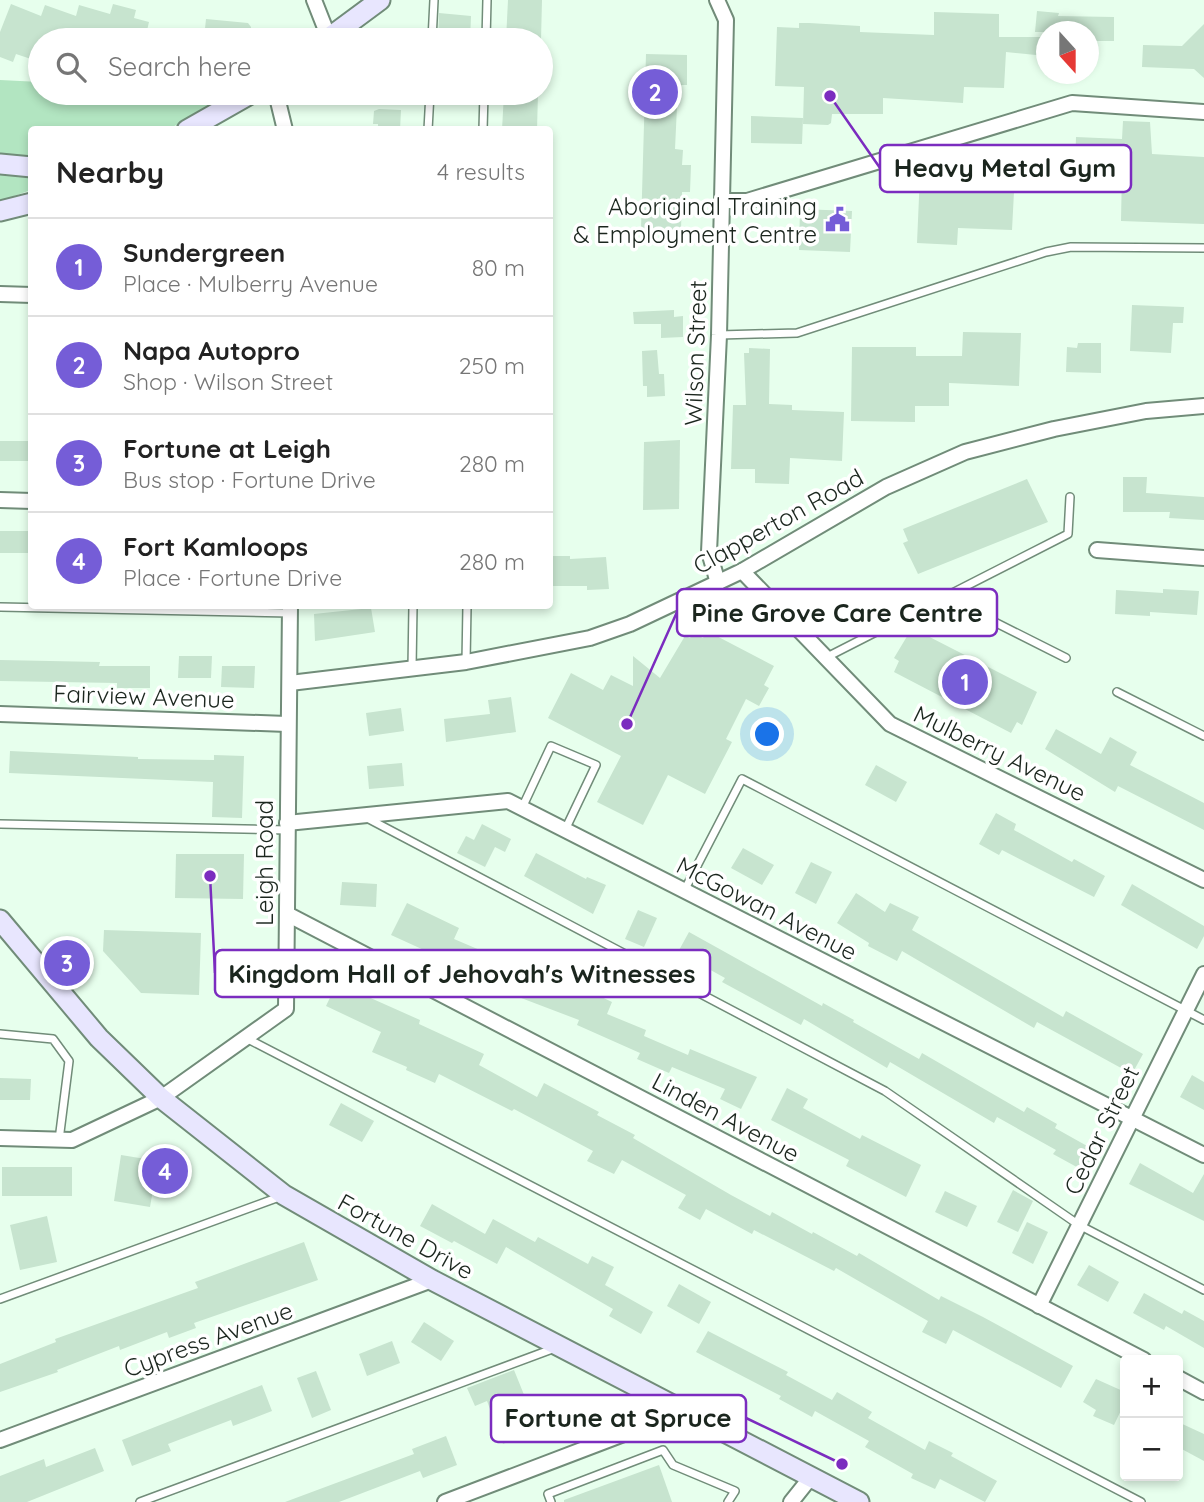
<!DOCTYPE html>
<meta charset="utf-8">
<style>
:root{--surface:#fff;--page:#f6f6f6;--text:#222;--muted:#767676;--line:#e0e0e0;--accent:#755dd7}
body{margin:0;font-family:Quicksand,sans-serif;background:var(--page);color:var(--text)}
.controls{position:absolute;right:21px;bottom:21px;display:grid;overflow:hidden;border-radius:7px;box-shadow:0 4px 10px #0003}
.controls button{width:63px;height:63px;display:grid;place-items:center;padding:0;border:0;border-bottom:2px solid var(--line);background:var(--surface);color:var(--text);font:35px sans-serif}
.compass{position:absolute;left:1036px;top:21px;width:63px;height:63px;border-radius:50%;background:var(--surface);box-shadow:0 4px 10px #0003;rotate:159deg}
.you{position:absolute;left:768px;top:735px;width:24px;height:24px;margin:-18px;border:5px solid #fff;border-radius:50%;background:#1a73e8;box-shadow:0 0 0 10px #1a73e833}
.badge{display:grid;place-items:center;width:46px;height:46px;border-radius:50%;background:var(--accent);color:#fff;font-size:23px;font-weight:700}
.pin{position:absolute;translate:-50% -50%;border:4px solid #fff;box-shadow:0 2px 7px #0006}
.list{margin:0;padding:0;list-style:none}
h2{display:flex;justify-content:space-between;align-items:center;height:91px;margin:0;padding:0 28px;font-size:30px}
h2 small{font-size:23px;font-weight:400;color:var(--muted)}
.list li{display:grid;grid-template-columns:46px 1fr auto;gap:21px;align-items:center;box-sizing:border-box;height:98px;padding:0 28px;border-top:2px solid var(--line)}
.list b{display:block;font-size:26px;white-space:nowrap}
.list p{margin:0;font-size:23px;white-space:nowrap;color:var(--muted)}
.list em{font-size:23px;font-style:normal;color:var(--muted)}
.icon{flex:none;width:38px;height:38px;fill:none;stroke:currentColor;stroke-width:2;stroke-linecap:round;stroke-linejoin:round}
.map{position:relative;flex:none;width:1204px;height:1502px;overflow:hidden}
.search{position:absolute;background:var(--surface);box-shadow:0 4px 10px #0003;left:28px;top:28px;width:525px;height:77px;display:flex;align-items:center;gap:18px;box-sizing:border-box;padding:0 24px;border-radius:38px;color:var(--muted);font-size:26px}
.panel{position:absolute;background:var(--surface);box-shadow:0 4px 10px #0003;left:28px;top:126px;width:525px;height:483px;border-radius:7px}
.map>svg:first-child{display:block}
.green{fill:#b2e5c1}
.building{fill:#c7e4cf}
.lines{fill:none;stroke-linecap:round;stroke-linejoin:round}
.lane-casing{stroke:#718c79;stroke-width:10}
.street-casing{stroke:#718c79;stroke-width:18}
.secondary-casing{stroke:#718c79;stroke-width:23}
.lane{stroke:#fff;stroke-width:7}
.street{stroke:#fff;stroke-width:14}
.secondary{stroke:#e8e6fe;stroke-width:19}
.labels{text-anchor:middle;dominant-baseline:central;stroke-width:7;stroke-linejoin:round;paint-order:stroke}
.poi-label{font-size:24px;fill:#1b261e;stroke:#fff;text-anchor:end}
.street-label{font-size:24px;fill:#1b261e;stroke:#fff}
.leader{fill:none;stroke:#7b2cbf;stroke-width:2.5}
.callout-dot{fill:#7b2cbf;stroke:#fff;stroke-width:2.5}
.callout{fill:#fff;stroke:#7b2cbf;stroke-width:2.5}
.callout-label{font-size:26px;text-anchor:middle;font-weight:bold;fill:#1b261e}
</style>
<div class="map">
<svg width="1204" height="1502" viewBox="0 0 1204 1502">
<rect width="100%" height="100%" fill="#e7ffed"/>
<g class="green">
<path d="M0 80 40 82V93H234L169 129 32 130 31 157 0 155Z"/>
<path d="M0 171 31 173V190L0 201Z"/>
</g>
<g class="building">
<path d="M508 0H542L541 40H506Z"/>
<path d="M11 4 41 16 45 5 76 16 79 5 110 14 113 4 136 10 134 18 149 22 145 39 129 35 128 40H40L37 61 16 54 13 62 0 57V32Z"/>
<path d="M1037 11 1059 13 1058 16 1114 17V41H1088V32H1035Z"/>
<path d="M934 12 999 14V37H1046V56L1006 52 1004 88 964 87 963 103 883 98V114H832L831 123 828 125 803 124 804 87 775 86 777 27 799 28V23H809L860 26V32L934 35Z"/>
<path d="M439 13 471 16 470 40H438Z"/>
<path d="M206 19 248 23 251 27 250 40H207L204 38Z"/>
<path d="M1204 24V78L1194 69 1142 67 1143 45 1182 46Z"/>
<path d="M646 54 687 55V85H678L675 149 683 150 682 165H691L690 192H682L681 230 641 229Z"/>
<path d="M504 93H538L537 130H502Z"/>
<path d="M379 109 401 110 400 130H378V124H373L374 111Z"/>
<path d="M751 116 803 118 802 144 751 143Z"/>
<path d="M1123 121 1150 122 1152 154 1204 157V224L1121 221 1122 169 1075 167 1076 137 1122 139Z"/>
<path d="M920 174 960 176V190L1014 192 1012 230 958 228 957 245 917 243Z"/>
<path d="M800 209 852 211 850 252 799 250Z"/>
<path d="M1132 305 1184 307 1183 323H1173L1171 353 1130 351Z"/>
<path d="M674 310V317L683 316V337L661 338V324H634L633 312Z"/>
<path d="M963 332 1021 333 1019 386 949 383V406H915V422L851 421 852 347H916V356H962Z"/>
<path d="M1078 343H1101V373L1066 372 1067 347 1077 348Z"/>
<path d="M749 348 770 349 769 404 792 405V410L844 412 842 461 790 458 789 484 755 483V469H731L733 405H746L744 353H749Z"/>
<path d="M657 350 659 374H664L665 396 647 397V386H643L642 351Z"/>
<path d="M680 440 679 509 643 510 644 442Z"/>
<rect x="0" y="441" width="32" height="20"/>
<path d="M1123 477H1147L1146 493 1204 497V520L1169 518 1170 512H1123Z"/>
<path d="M1027 479 1048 522 918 574 903 543 908 541 903 529Z"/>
<rect x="0" y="531" width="32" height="22"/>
<path d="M550 556H570V559L606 557 609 589 587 590V586H550Z"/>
<path d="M1163 589 1199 591 1197 615 1150 612V616L1115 614 1116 590 1163 593Z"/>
<path d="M371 608 375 632 315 641 314 614Z"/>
<path d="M912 628 1037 692 1022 725 1017 722 1011 733 894 672 899 661 894 658Z"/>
<path d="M707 631 774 666 764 685 769 688 759 706 746 699 726 739 732 742 705 794 668 775 643 825 597 802 621 756 548 718 571 673 603 690 611 675 633 686V656L660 678 685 636 690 638 693 633 703 638Z"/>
<path d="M179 656H212L211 678H178Z"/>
<path d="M0 660 100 662 99 666H150V688H117V683L0 681Z"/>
<path d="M222 666H255L254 688 221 687Z"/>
<path d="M511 697 516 732 446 742 444 719 490 714 488 700Z"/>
<path d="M401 708 404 731 369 736 366 713Z"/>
<path d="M1056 729 1101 754 1110 737 1137 752 1130 765 1204 803V830L1118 786 1115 792 1045 749Z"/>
<path d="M10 751 138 757V759L214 760V755L244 756 242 818 212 817 213 782 9 773Z"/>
<path d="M402 763 404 786 369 789 367 766Z"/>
<path d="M876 765 907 782 896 802 865 785Z"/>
<path d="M996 813 1016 824 1014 830 1072 862 1074 859 1105 876 1094 897 1002 850 999 855 979 844Z"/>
<path d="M482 824 511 839 505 852 495 847 485 867 457 853 466 836 474 840Z"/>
<path d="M743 848 774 865 762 885 731 868Z"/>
<path d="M536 853 586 879 587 877 606 885 593 914 524 876Z"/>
<path d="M176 854H244L243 899 175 898Z"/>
<path d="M811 862 832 872 816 904 795 893Z"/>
<path d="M342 882 377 884 376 907 340 905Z"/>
<path d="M1132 884 1204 926V936L1197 949 1121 905Z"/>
<path d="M856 893 885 912 890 903 919 917 912 930 1063 1017 1066 1011 1143 1054 1132 1074 1037 1022 1034 1028 902 951 897 961 868 946 869 943 837 923Z"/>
<path d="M407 903 459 928 454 939 501 959 498 964 588 998 591 992 612 1002 607 1014 646 1030 644 1036 688 1055 690 1049 757 1077 741 1109 720 1099 725 1089 672 1067 669 1073 637 1059 640 1053 577 1025 579 1020 492 987 494 982 391 935Z"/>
<path d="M638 910 657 918 644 947 625 939Z"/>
<path d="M104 930 201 933 199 995 141 993 103 951Z"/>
<path d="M689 932 822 1006 823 1003 854 1020 853 1022 919 1059 922 1053 1024 1112 1027 1107 1057 1124 1055 1128 1096 1151 1084 1171 1053 1154 1056 1150 997 1117 994 1123 890 1062 887 1068 804 1019 801 1025 722 982 725 978 678 952Z"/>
<path d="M337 983 420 1020 419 1024 484 1054 479 1065 537 1097 544 1083 599 1112 597 1115 635 1135 633 1138 731 1195 770 1216 772 1212 812 1234 813 1232 857 1256 859 1253 939 1300 941 1296 983 1317 1073 1366 1061 1388 953 1330 946 1344 922 1332 928 1321 836 1268 834 1271 754 1230 752 1234 706 1209 700 1220 678 1208 686 1195 622 1160 614 1174 587 1161 593 1151 514 1109 512 1111 439 1074 435 1083 406 1070 407 1067 372 1052 381 1032 326 1006Z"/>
<path d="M1192 1075 1204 1082V1110L1180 1097Z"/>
<path d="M0 1078 31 1079 30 1100H0Z"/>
<path d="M787 1088 808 1099 803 1108 860 1139 862 1135 921 1165 906 1197 846 1166 849 1160 771 1120Z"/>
<path d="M341 1103 374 1121 362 1142 329 1125Z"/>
<path d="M121 1155 158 1161 150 1207 114 1201Z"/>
<path d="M1140 1163 1193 1193 1204 1174V1221L1129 1184Z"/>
<rect x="2" y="1167" width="70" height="29"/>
<path d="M1013 1190 1033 1201 1018 1232 997 1222Z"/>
<path d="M945 1191 977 1206 967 1227 935 1212Z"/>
<path d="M432 1204 485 1234 493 1219 535 1242 538 1237 588 1264 592 1256 614 1267 605 1285 653 1312 641 1334 609 1316 613 1309 506 1247 497 1264 454 1241 452 1243 420 1226Z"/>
<path d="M47 1216 57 1262 20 1270 10 1225Z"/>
<path d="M1027 1222 1048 1232 1033 1264 1012 1253Z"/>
<path d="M304 1242 318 1280 194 1323 196 1328 169 1338 167 1332 120 1350 119 1346 57 1370 58 1372 0 1392V1364L56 1342 55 1339 198 1288 195 1282Z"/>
<path d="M1089 1265 1119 1282 1108 1302 1077 1285Z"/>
<path d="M679 1284 711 1302 699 1324 667 1306Z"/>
<path d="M1144 1293 1182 1314 1184 1310 1204 1321V1348L1166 1326 1164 1330 1133 1313Z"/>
<path d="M424 1322 454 1341 441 1361 411 1342Z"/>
<path d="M708 1331 788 1372 786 1375 832 1400 837 1392 872 1412 868 1418 925 1450 929 1441 953 1453 951 1456 997 1481 985 1502 940 1479 935 1489 911 1478 913 1474 865 1447 869 1441 815 1411 812 1417 779 1399 781 1396 696 1352Z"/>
<path d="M392 1341 400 1363 367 1376 359 1354Z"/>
<path d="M514 1370 531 1412 566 1399 578 1433 553 1442 548 1427 503 1444 487 1401 475 1406 467 1388Z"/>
<path d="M316 1371 331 1410 312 1418 297 1378Z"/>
<path d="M1096 1379 1125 1392V1402L1114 1425 1093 1416 1096 1410 1083 1402Z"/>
<path d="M262 1385 272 1411 233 1426 231 1420 168 1444 171 1451 132 1466 122 1440Z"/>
<path d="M1178 1422 1204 1434V1461L1178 1447Z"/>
<path d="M446 1436 457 1465 423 1478 420 1471 339 1502H285L414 1454 412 1449Z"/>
<path d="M95 1448 104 1471 27 1502H0V1476L44 1459 46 1467Z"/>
<path d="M659 1465 672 1502H564V1500Z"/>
</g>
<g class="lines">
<defs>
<g id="lane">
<path d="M432 40 434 0"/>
<path d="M486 40 487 0"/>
<path d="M428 130 430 93"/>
<path d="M483 130 484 93"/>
<path d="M719 335 797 333 1046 252 1071 247 1204 248"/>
<path d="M945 597 1066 658"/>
<path d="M0 607 290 613"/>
<path d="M825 658 1068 534 1070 497"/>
<path d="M466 662 467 606"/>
<path d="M412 668 413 606"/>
<path d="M1117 692 1204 736"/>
<path d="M522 808 551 746 596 765 565 830"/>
<path d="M367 818 885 1091 1079 1225 1204 1290"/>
<path d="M0 824 288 830"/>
<path d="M684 891 742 779 1204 1020"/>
<path d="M0 1034 53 1039 69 1061 59 1140"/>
<path d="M246 1038 1141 1502"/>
<path d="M0 1299 282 1196"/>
<path d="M140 1502 555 1348"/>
<path d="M551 1502 548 1494 663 1450 673 1465 735 1491 728 1502"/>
</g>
<g id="street">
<path d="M314 0 329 38"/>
<path d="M717 0 726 20 719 335 709 552 718 583"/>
<path d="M276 93 285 130"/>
<path d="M722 201H747L1072 103 1204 112"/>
<path d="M0 294 32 295"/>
<path d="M0 500 32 501"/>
<path d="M1097 550 1204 558"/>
<path d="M742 571 890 724 1204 880"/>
<path d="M290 683 466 662 590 638 630 624 742 571 886 487 965 452 1054 429 1146 411 1204 406"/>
<path d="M0 714 287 724"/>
<path d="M287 823 508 801 1204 1155"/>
<path d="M287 914 1144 1360"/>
<path d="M0 1138 72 1140 161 1098 286 1009 290 606"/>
<path d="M1039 1306 1204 974"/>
<path d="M1178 1378 1204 1392"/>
<path d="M0 1440 432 1280"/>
<path d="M445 1502 684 1411"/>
<path d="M791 1502 807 1482 815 1480"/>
</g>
<g id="secondary">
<path d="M326 40 380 0"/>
<path d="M187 130 252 93"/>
<path d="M0 164 32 167"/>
<path d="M0 211 32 203"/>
<path d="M0 920 99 1038 161 1098 284 1195 432 1280 859 1502"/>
</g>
</defs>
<use href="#lane" class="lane-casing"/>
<use href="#street" class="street-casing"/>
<use href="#secondary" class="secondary-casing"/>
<use href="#lane" class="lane"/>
<use href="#street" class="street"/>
<use href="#secondary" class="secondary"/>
</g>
<defs>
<symbol id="civic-bare" viewBox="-9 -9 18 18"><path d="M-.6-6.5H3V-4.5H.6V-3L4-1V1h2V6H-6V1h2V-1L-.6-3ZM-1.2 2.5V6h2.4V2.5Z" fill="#755dd7" stroke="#fff" stroke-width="2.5" paint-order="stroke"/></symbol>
</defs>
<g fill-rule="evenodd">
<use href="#civic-bare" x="820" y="202" width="35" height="35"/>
</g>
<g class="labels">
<g class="poi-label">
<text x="817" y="206">Aboriginal Training<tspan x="817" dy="28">&amp; Employment Centre</tspan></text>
</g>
<g class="street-label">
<text transform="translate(695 353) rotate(-88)">Wilson Street</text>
<text transform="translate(778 521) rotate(-29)">Clapperton Road</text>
<text transform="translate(144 696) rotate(2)">Fairview Avenue</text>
<text transform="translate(1000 753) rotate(26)">Mulberry Avenue</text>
<text transform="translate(264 863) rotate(-90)">Leigh Road</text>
<text transform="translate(767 908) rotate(27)">McGowan Avenue</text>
<text transform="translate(726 1117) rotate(28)">Linden Avenue</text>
<text transform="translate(1101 1130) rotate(-64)">Cedar Street</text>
<text transform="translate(406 1236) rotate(29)">Fortune Drive</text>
<text transform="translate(208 1339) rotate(-20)">Cypress Avenue</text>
</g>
</g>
<path class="leader" d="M830 96L880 168M627 724L677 612M210 876L215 973M842 1464L746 1418"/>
<g class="callout-dot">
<circle cx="830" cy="96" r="7"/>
<circle cx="627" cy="724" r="7"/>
<circle cx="210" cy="876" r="7"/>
<circle cx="842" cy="1464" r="7"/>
</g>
<g class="callout">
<rect x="880" y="145" width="251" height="47" rx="7"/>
<rect x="677" y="589" width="320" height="47" rx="7"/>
<rect x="215" y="950" width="495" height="47" rx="7"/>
<rect x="491" y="1395" width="255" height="47" rx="7"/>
</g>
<g class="callout-label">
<text x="1005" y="177">Heavy Metal Gym</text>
<text x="837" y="622">Pine Grove Care Centre</text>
<text x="462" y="983">Kingdom Hall of Jehovah's Witnesses</text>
<text x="618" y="1427">Fortune at Spruce</text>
</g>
</svg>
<div class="controls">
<button>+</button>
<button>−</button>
</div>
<svg class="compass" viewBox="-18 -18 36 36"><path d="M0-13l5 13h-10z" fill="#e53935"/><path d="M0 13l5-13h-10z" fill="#767676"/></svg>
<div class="you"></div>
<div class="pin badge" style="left:965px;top:682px">1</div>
<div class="pin badge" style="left:655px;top:92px">2</div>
<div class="pin badge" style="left:67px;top:963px">3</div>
<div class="pin badge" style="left:165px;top:1171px">4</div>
<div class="search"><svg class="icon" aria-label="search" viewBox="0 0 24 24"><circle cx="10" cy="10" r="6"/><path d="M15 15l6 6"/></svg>Search here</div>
<section class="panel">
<h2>Nearby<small>4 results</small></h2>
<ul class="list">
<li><span class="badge">1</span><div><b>Sundergreen</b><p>Place · Mulberry Avenue</p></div><em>80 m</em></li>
<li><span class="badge">2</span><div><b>Napa Autopro</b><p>Shop · Wilson Street</p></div><em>250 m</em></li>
<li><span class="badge">3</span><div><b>Fortune at Leigh</b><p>Bus stop · Fortune Drive</p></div><em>280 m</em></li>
<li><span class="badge">4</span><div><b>Fort Kamloops</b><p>Place · Fortune Drive</p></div><em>280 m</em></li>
</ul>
</section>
</div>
